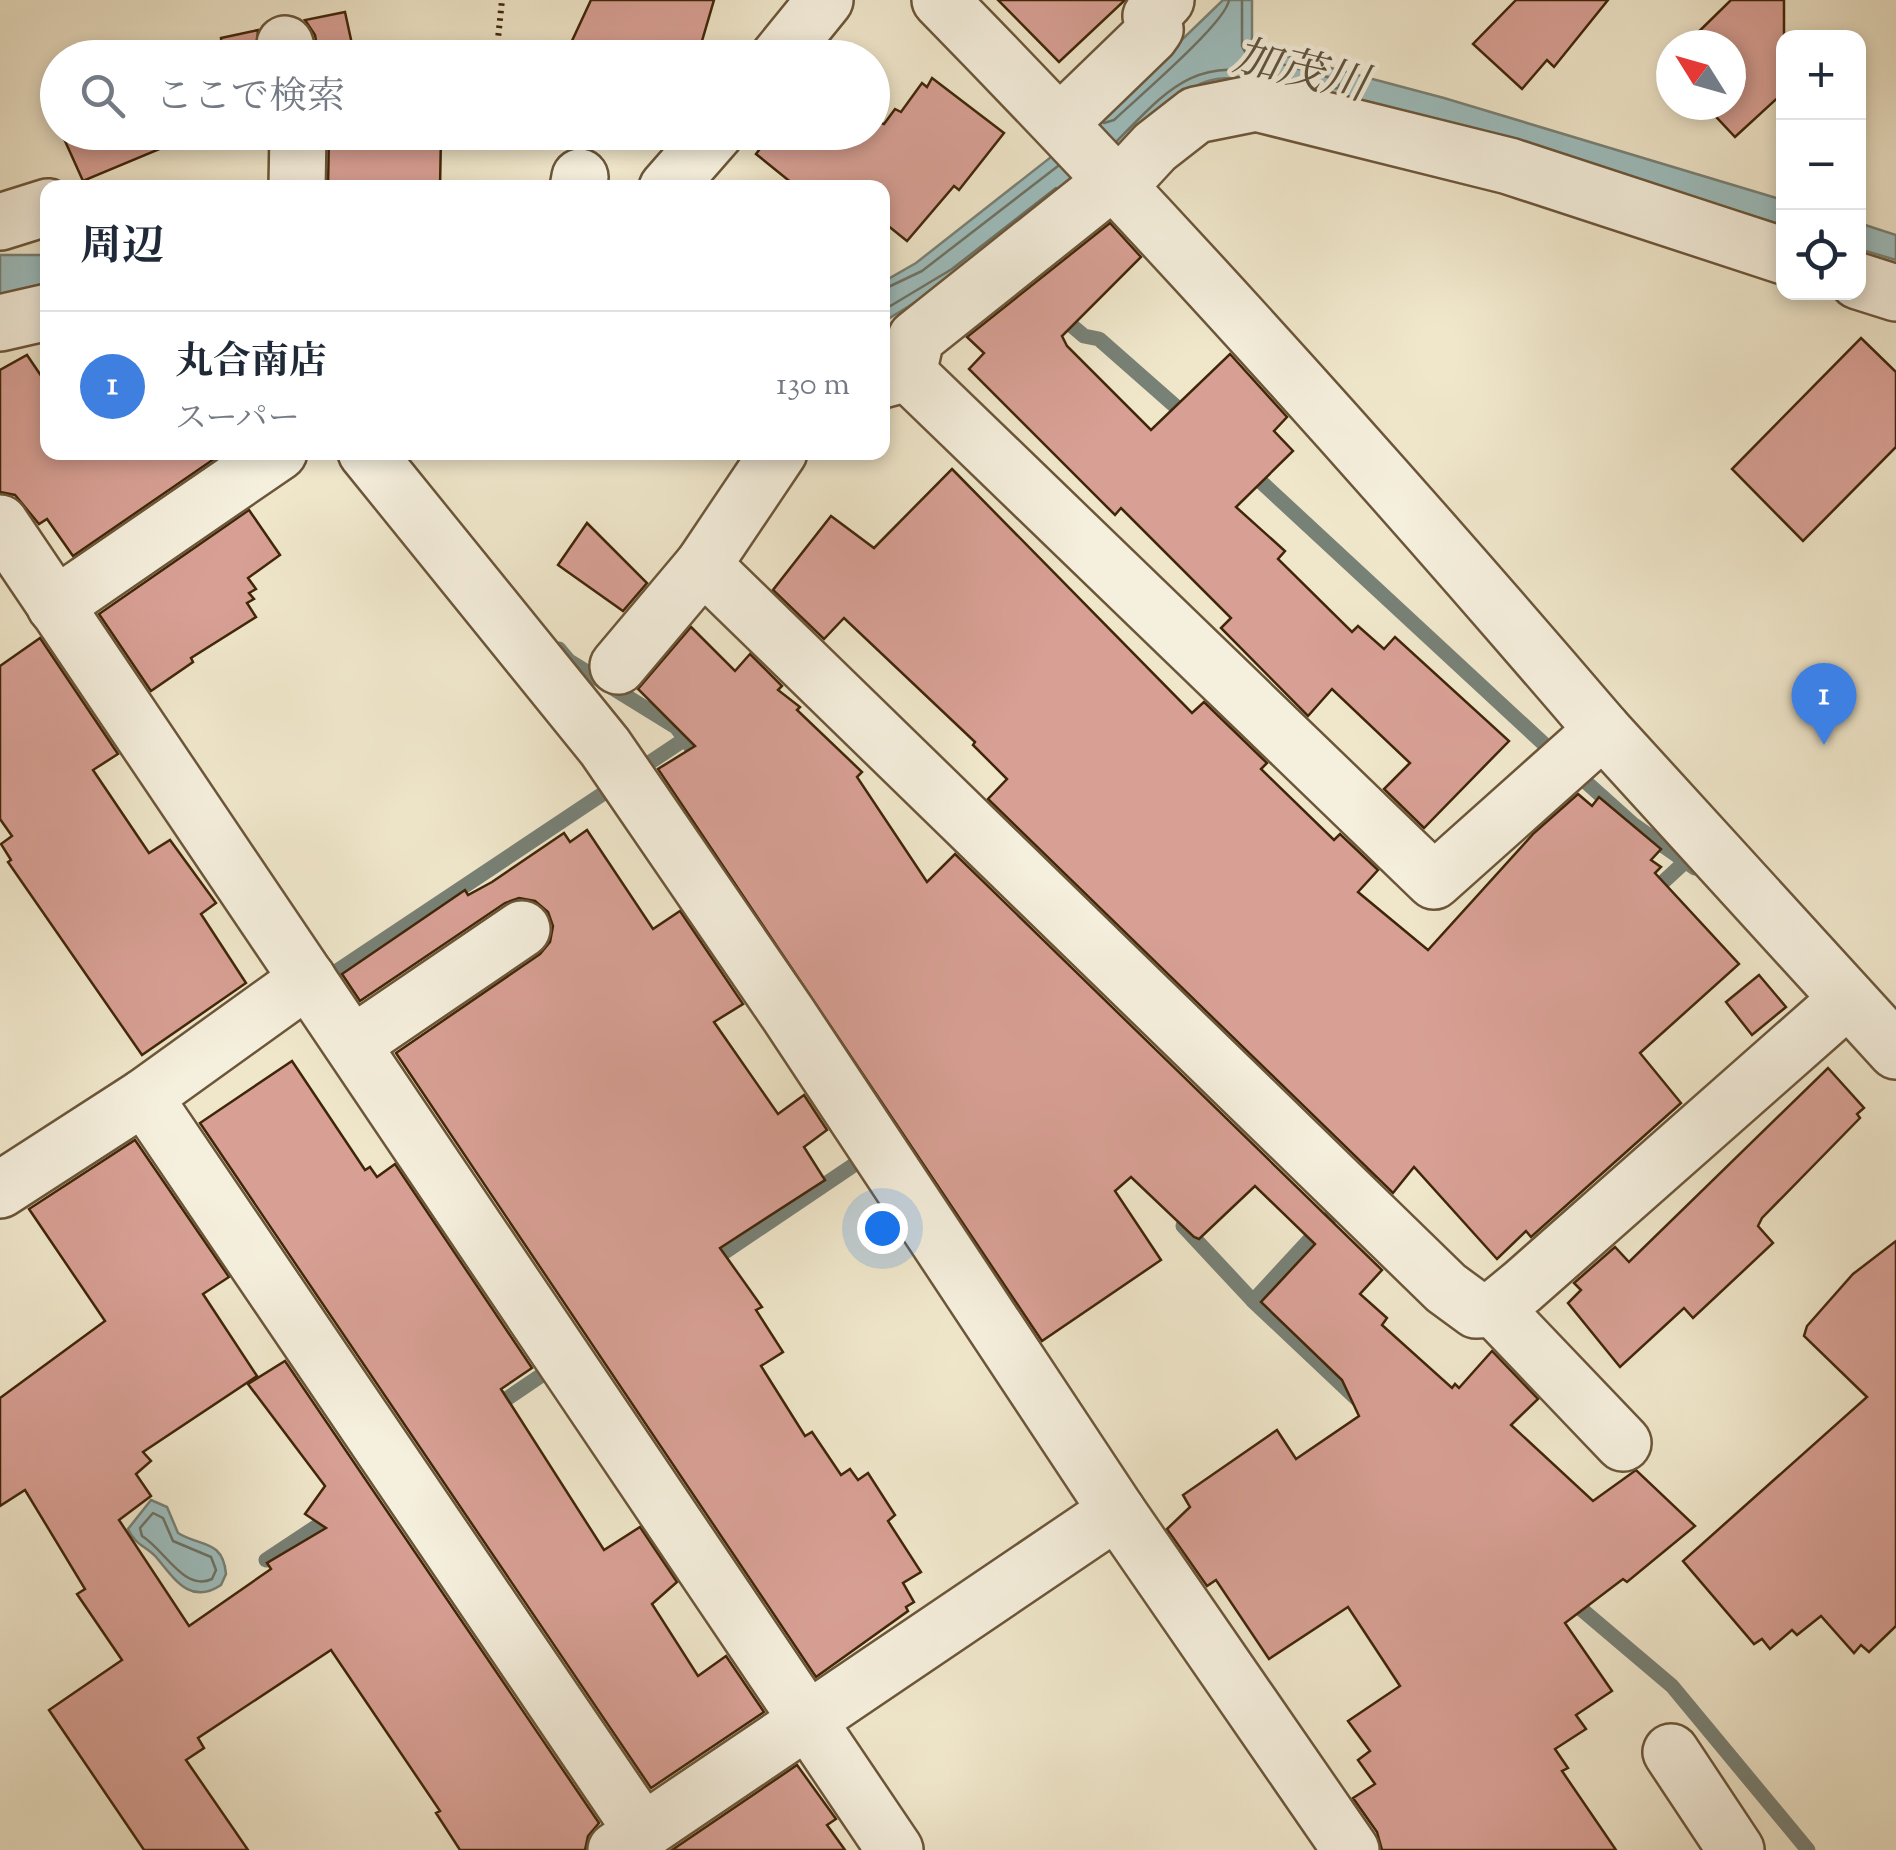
<!DOCTYPE html>
<html lang="ja">
<meta charset="utf-8">
<style>
:root{--surface:#fff;--page:#f2f2f3;--text:#1f2937;--muted:#747a83;--line:#e0e1e3;--accent:#111827}
body{margin:0;font-family:"Sorts Mill Goudy","Noto Serif JP",serif;background:var(--page);color:var(--text)}
.controls{position:absolute;right:30px;top:30px;display:grid;overflow:hidden;border-radius:20px;box-shadow:0 5px 15px #0003}
.controls button{width:90px;height:90px;display:grid;place-items:center;padding:0;border:0;border-bottom:2px solid var(--line);background:var(--surface);color:var(--text);font:50px sans-serif}
.compass{position:absolute;left:1656px;top:30px;width:90px;height:90px;border-radius:50%;background:var(--surface);box-shadow:0 5px 15px #0003;rotate:307deg}
.you{position:absolute;left:882px;top:1228px;width:35px;height:35px;margin:-25px;border:8px solid #fff;border-radius:50%;background:#1a73e8;box-shadow:0 0 0 15px #1a73e833}
.badge{display:grid;place-items:center;width:65px;height:65px;border-radius:50%;background:var(--accent);color:#fff;font-size:32px;font-weight:700}
.pin{position:absolute;translate:-50% -82px;filter:drop-shadow(0 2px 5px #0008)}
.pin::after{content:'';position:absolute;top:52px;width:35px;height:30px;background:inherit;clip-path:polygon(0 0,100% 0,50% 100%)}
.list{margin:0;padding:0;list-style:none}
h2{display:flex;justify-content:space-between;align-items:center;height:130px;margin:0;padding:0 40px;font-size:42px}
h2 small{font-size:32px;font-weight:400;color:var(--muted)}
.list li{display:grid;grid-template-columns:65px 1fr auto;gap:30px;align-items:center;box-sizing:border-box;height:150px;padding:0 40px;border-top:2px solid var(--line)}
.list b{display:block;font-size:38px;white-space:nowrap}
.list p{margin:0;font-size:32px;white-space:nowrap;color:var(--muted)}
.list em{font-size:32px;font-style:normal;color:var(--muted)}
.icon{flex:none;width:55px;height:55px;fill:none;stroke:currentColor;stroke-width:2;stroke-linecap:round;stroke-linejoin:round}
.map{position:relative;flex:none;width:1896px;height:1850px;overflow:hidden}
.search{position:absolute;background:var(--surface);box-shadow:0 5px 15px #0003;left:40px;top:40px;width:850px;height:110px;display:flex;align-items:center;gap:25px;box-sizing:border-box;padding:0 35px;border-radius:55px;color:var(--muted);font-size:38px}
.panel{position:absolute;background:var(--surface);box-shadow:0 5px 15px #0003;left:40px;top:180px;width:850px;height:280px;border-radius:20px}
.map>svg:first-child{display:block}
.water{fill:#9dbebf;stroke:#788176;stroke-width:2.5}
.lines{fill:none;stroke-linecap:round;stroke-linejoin:round}
.shore{stroke:#6e7264;stroke-width:2.5}
.stream{stroke:#788176;stroke-width:15}
.building{fill:#d8a095;stroke:#402608;stroke-width:2.5}
.minor-casing{stroke:#6c5639;stroke-width:60}
.path{stroke:#402608;stroke-width:6;stroke-dasharray:2.5 5;stroke-linecap:butt}
.minor{stroke:#f5efdd;stroke-width:55}
.labels{text-anchor:middle;dominant-baseline:central;stroke-width:9;stroke-linejoin:round;paint-order:stroke}
.water-label{font-size:45px;font-style:italic;fill:#5c543f;stroke:#f5efdd}
</style>
<div class="map">
<svg width="1896" height="1850" viewBox="0 0 1896 1850">
<rect width="100%" height="100%" fill="#f0e7cb"/>
<filter id="stains"><feTurbulence type="fractalNoise" baseFrequency=".002" numOctaves="4"/><feColorMatrix values="0 0 0 0 .2 0 0 0 0 .09 0 0 0 0 .02 0 0 0 .5 -.17"/></filter>
<radialGradient id="worn" r=".72"><stop offset=".6" stop-color="#630" stop-opacity="0"/><stop offset="1" stop-color="#630" stop-opacity=".3"/></radialGradient>
<g class="water">
<path d="M1223 0H1252V47L1444 98 1783 200V225L1614 173 1252 80C1234 78 1217 76 1200 84 1166 101 1146 129 1119 153 1045 216 965 273 883 322V282L916 263 1102 117Z"/>
<path d="M1859 223 1896 235V260L1859 249Z"/>
<path d="M0 255H47V295L0 311Z"/>
<path d="M151 1500 167 1507 178 1533C200 1547 223 1539 226 1574L221 1585C190 1606 174 1578 156 1557 146 1546 135 1545 128 1529Z"/>
</g>
<g class="lines">
<g class="shore">
<path d="M1104 123 1114 120C1135 100 1227 22 1229 0"/>
<path d="M1117 141C1172 85 1195 56 1279 76 1297 81 1321 90 1339 88L1338 80 1246 54 1242 46V0"/>
<path d="M882 290 922 271 1058 166"/>
<path d="M882 311 952 269 1056 188"/>
<path d="M153 1513 163 1518 173 1541 211 1557 216 1570 212 1579C184 1592 165 1550 142 1536L140 1528Z"/>
</g>
<g class="stream">
<path d="M1058 314 1084 336 1099 339 1191 420"/>
<path d="M1246 468 1558 757 1634 825 1695 868"/>
<path d="M559 649 569 661 676 727 703 763"/>
<path d="M1649 895 1687 860"/>
<path d="M328 977 685 739"/>
<path d="M1183 1226 1253 1301 1358 1400"/>
<path d="M710 1262 919 1121"/>
<path d="M1253 1301 1386 1157"/>
<path d="M490 1410 558 1364"/>
<path d="M266 1560 334 1515"/>
<path d="M1567 1597 1672 1686 1808 1850"/>
</g>
</g>
<g class="building">
<path d="M591 0H714L697 58H564Z"/>
<path d="M998 0H1125L1059 62Z"/>
<path d="M1516 0H1608L1554 67 1547 60 1522 89 1473 44Z"/>
<path d="M1731 0H1784V92L1735 137 1705 105H1731V45H1685Z"/>
<path d="M345 12 355 58H319L315 35 305 20Z"/>
<path d="M258 30 256 58H223L221 38Z"/>
<path d="M932 78 1004 133 959 190 954 186 907 241 882 221V188H798L756 154 759 150 746 139V132H872V120L884 124 895 109 901 112 922 83 927 87Z"/>
<path d="M61 132H198V133L83 181Z"/>
<path d="M329 132 441 135 440 188H328Z"/>
<path d="M1110 223 1141 257 1062 336 1067 346 1151 430 1230 354 1287 417 1274 431 1293 451 1236 507 1285 551 1278 559 1352 632 1358 626 1384 649 1395 637 1509 741 1424 828 1384 789 1410 763 1332 689 1308 716 1221 628 1231 618 1121 508 1115 515 969 369 984 353 967 337Z"/>
<path d="M1861 338 1896 372V447L1803 541 1732 469Z"/>
<path d="M27 355 48 386V452H209L214 459 73 556 47 519 39 524 15 495 0 492V370Z"/>
<path d="M952 469 1192 713 1204 702 1267 763 1261 769 1334 840 1340 834 1378 870 1358 892 1428 950 1534 833 1578 794 1592 806 1599 797 1661 849 1651 860 1661 867 1655 873 1739 964 1640 1053 1681 1103 1531 1237 1526 1231 1497 1259 1414 1167 1393 1193 988 799 1007 779 973 745 975 742 844 618 824 639 773 590 831 516 874 548Z"/>
<path d="M249 510 280 555 248 578 256 589 249 593 254 599 247 603 256 617 191 658 193 662 151 691 99 614Z"/>
<path d="M587 523 647 583 623 611 558 565Z"/>
<path d="M691 627 735 671 750 654 782 686 778 690 800 707 797 710 862 772 857 777 927 882 955 854 1382 1270 1360 1294 1387 1318 1382 1325 1452 1388 1455 1384 1459 1388 1492 1351 1538 1399 1511 1425 1593 1501 1636 1470 1695 1526 1627 1582 1623 1579 1565 1623 1612 1691 1576 1715 1586 1729 1555 1749 1568 1768 1562 1771 1616 1850H1382L1377 1832 1353 1798 1375 1784 1358 1760 1370 1751 1348 1721 1400 1686 1348 1607 1269 1659 1216 1580 1207 1586 1167 1529 1190 1507 1183 1495 1277 1430 1296 1459 1359 1416 1342 1380 1261 1302 1315 1244 1255 1186 1199 1239 1194 1237 1131 1177 1115 1191 1161 1260 1042 1341 658 769 695 746 638 689Z"/>
<path d="M40 638 118 754 93 770 149 853 170 840 216 903 201 914 246 983 142 1055 8 862 11 860 1 844 12 836 0 819V666Z"/>
<path d="M587 830 653 929 680 911 743 1004 714 1022 778 1114 804 1095 827 1130 804 1147 825 1180 720 1248 762 1307 756 1310 783 1352 761 1366 805 1436 812 1432 841 1475 850 1469 858 1480 868 1473 895 1515 888 1521 921 1572 903 1583 914 1602 906 1607 908 1611 816 1677 396 1053 540 954 550 942 553 926 548 912 535 901 519 898 505 903 360 1001 342 974 465 890 468 895 492 882 564 833 570 842Z"/>
<path d="M1759 975 1786 1007 1752 1035 1726 1002Z"/>
<path d="M292 1061 365 1170 370 1167 377 1177 395 1164 532 1368 501 1389 604 1550 640 1527 677 1582 652 1604 698 1676 726 1656 764 1712 651 1788 200 1123Z"/>
<path d="M1828 1068 1864 1108 1857 1114 1860 1118 1762 1218 1758 1226 1773 1243 1693 1318 1684 1308 1620 1367 1568 1303 1581 1290 1574 1283 1615 1247 1629 1262Z"/>
<path d="M135 1140 229 1277 203 1294 257 1376 143 1452 151 1461 136 1474 151 1496 119 1520 189 1626 271 1569 267 1563 326 1528 305 1514 325 1486 248 1384 285 1361 599 1823 588 1836 585 1850H460L436 1813 440 1811 331 1650 198 1738 204 1748 186 1760 248 1850H144L49 1710 122 1660 77 1594 85 1589 25 1490 0 1506V1398L105 1321 29 1209Z"/>
<path d="M1896 1241V1626L1869 1652 1861 1645 1854 1653 1821 1616 1797 1635 1792 1630 1770 1649 1762 1639 1754 1644 1683 1561 1867 1397 1804 1336 1807 1326 1853 1274Z"/>
<path d="M797 1765 836 1819 827 1825 845 1850H672Z"/>
</g>
<g class="lines">
<defs>
<g id="minor">
<path d="M285 44 289 58"/>
<path d="M778 58 825 0"/>
<path d="M1060 123 1150 36 1155 29 1151 16 1166 0"/>
<path d="M1118 187 1155 147 1196 115 1256 103 1509 166 1784 256"/>
<path d="M297 188 298 132"/>
<path d="M578 188 580 177"/>
<path d="M667 188 716 132"/>
<path d="M0 222 48 207"/>
<path d="M1858 281 1896 293"/>
<path d="M0 323 48 312"/>
<path d="M908 373 916 338 1113 181"/>
<path d="M882 380 908 373 1434 881 1603 730C1389 480 1170 235 940 0"/>
<path d="M366 452 605 747 788 1014 1117 1511 1351 1850"/>
<path d="M0 523 895 1850"/>
<path d="M703 565 1446 1288 1476 1310 1495 1309 1523 1286 1848 999"/>
<path d="M55 606 279 452"/>
<path d="M618 666 703 565 779 452"/>
<path d="M1603 730 1896 1051"/>
<path d="M308 979 144 1097 643 1832"/>
<path d="M353 1044 522 929"/>
<path d="M0 1190 144 1097"/>
<path d="M1495 1309 1623 1443"/>
<path d="M1671 1752 1736 1850"/>
<path d="M616 1850 1117 1511"/>
</g>
</defs>
<use href="#minor" class="minor-casing"/>
<path class="path" d="M496 58 502 0"/>
<use href="#minor" class="minor"/>
</g>
<g class="labels">
<g class="water-label">
<text transform="translate(1300 74) rotate(13)">加茂川</text>
</g>
</g>
<rect width="100%" height="100%" filter="url(#stains)"/>
<rect width="100%" height="100%" fill="url(#worn)"/>
</svg>
<div class="controls">
<button>+</button>
<button>−</button>
<button><svg class="icon" aria-label="locate" viewBox="0 0 24 24"><circle cx="12" cy="12" r="6"/><path d="M12 2v4M12 18v4M2 12h4M18 12h4"/></svg></button>
</div>
<svg class="compass" viewBox="-18 -18 36 36"><path d="M0-13l5 13h-10z" fill="#e53935"/><path d="M0 13l5-13h-10z" fill="#747a83"/></svg>
<div class="you"></div>
<div class="pin badge" style="left:1824px;top:745px;background:#3f7fe0">1</div>
<div class="search"><svg class="icon" aria-label="search" viewBox="0 0 24 24"><circle cx="10" cy="10" r="6"/><path d="M15 15l6 6"/></svg>ここで検索</div>
<section class="panel">
<h2>周辺<small></small></h2>
<ul class="list">
<li><span class="badge" style="background:#3f7fe0">1</span><div><b>丸合南店</b><p>スーパー</p></div><em>130 m</em></li>
</ul>
</section>
</div>
